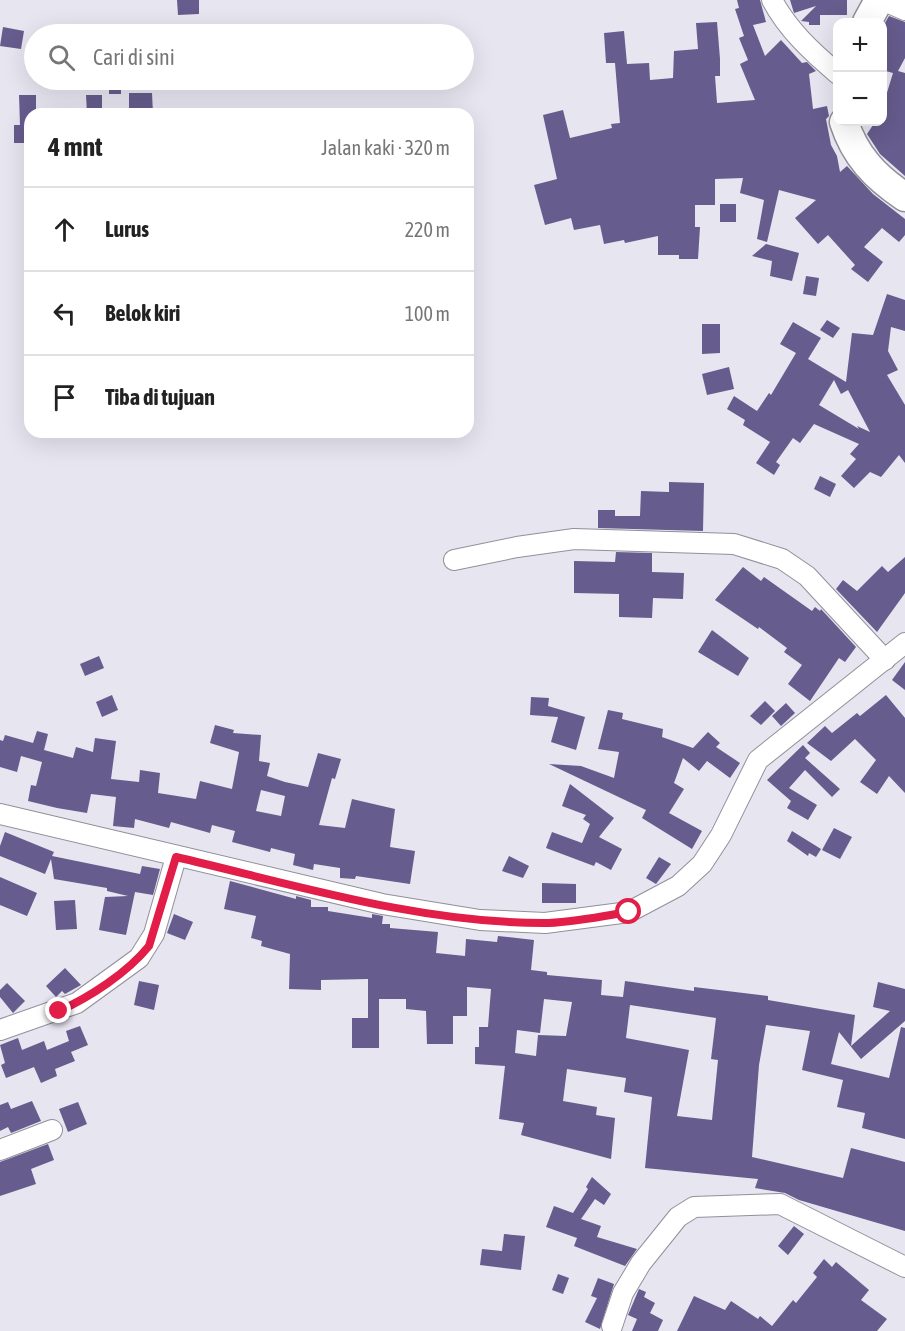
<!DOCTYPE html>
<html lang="id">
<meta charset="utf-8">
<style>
:root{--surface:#fff;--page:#f2f2f2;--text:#222;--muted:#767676;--line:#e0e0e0}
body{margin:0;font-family:"Asap Condensed",sans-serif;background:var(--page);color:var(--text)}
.controls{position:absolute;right:18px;top:18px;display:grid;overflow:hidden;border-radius:12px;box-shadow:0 6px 24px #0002}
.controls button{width:54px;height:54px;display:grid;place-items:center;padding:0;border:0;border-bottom:2px solid var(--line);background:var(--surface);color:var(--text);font:30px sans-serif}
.stop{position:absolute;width:18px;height:18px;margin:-14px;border:4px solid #e11d48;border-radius:50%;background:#fff}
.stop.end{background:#e11d48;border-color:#fff;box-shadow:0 2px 6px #0008}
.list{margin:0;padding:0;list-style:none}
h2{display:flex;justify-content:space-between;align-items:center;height:78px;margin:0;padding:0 24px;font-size:26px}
h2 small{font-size:20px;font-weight:400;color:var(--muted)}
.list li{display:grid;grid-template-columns:39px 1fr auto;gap:18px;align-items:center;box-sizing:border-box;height:84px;padding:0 24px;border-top:2px solid var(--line)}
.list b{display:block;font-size:22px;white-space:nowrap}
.list em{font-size:20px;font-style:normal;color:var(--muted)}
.icon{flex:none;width:33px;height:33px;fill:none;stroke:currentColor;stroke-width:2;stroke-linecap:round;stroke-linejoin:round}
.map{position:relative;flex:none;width:905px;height:1331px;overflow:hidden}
.search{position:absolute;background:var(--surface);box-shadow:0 6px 24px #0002;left:24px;top:24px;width:450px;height:66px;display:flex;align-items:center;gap:15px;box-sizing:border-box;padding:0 21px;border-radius:33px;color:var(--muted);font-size:22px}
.panel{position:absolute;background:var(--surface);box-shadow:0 6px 24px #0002;left:24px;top:108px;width:450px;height:330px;border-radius:18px}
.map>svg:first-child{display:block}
.building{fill:#665c8d;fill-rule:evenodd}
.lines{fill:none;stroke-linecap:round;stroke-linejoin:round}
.minor-casing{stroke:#91909a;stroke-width:22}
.highway-casing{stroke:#91909a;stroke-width:31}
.minor{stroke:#fff;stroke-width:20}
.highway{stroke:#fff;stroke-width:28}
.route{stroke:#e11d48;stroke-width:8}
</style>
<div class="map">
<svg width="905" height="1331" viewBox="0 0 905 1331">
<rect width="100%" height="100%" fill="#e7e5f0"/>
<g class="building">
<path d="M177 0H199V14L178 15Z"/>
<path d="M737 0H760L766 22 753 25 765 56 781 40 802 63 807 62 816 71 809 74 813 109 827 106 829 116 826 119 831 145 837 156 840 172 847 166 873 194 905 219V235L899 242 882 228 864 247 883 262 868 282 851 269 855 265 828 235 818 244 795 218 816 200 779 190 767 242 757 239 764 200 740 193 743 178 715 179V205H695V227H700L698 259H679V255H658V236L625 243 624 240 604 244 600 225 574 230 571 218 545 225 534 185 557 179 543 115 563 110 570 138 612 128 611 124 620 123 615 63H606L604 33 624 31 627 64 649 63 650 80 673 78 674 51 698 49 696 23 717 22 720 59V76H715L717 103 755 100 740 64 748 60 739 38 744 36 735 9 739 8Z"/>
<path d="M790 0H847V15H820V25H809V22L801 21 816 6 794 13Z"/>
<path d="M889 16 905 22V58L898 71 905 73V176L880 154 867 134 875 122H882V109L893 73 882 70V28Z"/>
<path d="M3 27 24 31 21 49 0 46Z"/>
<rect x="109" y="80" width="12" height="14"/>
<path d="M129 93H152L153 114H129Z"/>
<path d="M19 95H36V114H30V143H14V125H20Z"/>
<path d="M86 95H102V114H87Z"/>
<rect x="720" y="204" width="16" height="18"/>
<path d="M766 244 799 253 792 281 770 276 772 261 752 256Z"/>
<path d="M806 276 819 278 816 296 803 294Z"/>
<path d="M887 294 905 300V331L891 327 888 351 898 370 887 375 905 405V463L899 455 881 477 870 472 854 488 841 476 856 459 850 454 859 444 814 424 800 443 793 438 776 462 780 465 774 475 756 463 770 442 743 425 745 420 727 409 734 396 757 411 769 393 771 395 796 353 780 344 793 322 821 338 808 359 846 382 852 333 873 335ZM834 380 841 394 848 390 870 432 857 426 859 429 819 405Z"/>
<path d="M827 320 840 328 833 338 820 330Z"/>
<path d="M702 324H720V353L702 354Z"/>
<path d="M729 367 734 389 707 395 702 374Z"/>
<path d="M820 476 836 484 830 497 814 489Z"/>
<path d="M669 482 704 483 703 531 598 528V510H615V516H640L641 491 669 492Z"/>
<path d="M616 552 652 553V572L684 573 683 599 653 598 652 618 619 617V594L574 593V561L615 562Z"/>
<path d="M905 557V593L877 632 836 589 843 580 857 591 882 566 888 572Z"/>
<path d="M743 567 761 581 764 577 812 611 815 607 820 611 821 609 856 647 845 662 839 658 810 701 788 684 802 665 784 652 787 648 759 627 758 629 715 600Z"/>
<path d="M712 630 749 658 738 676 698 652Z"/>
<path d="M99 656 104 668 85 676 80 664Z"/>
<path d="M905 662V690L892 680Z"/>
<path d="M112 695 118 710 102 717 96 702Z"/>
<path d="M886 695 905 718V793L889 776 877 794 860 782 876 760 855 739 831 761 807 743 825 726 832 733 857 713 860 716Z"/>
<path d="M531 697 549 698 548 706 585 717 576 750 551 742 558 717 530 715Z"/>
<path d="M765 701 775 711 761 725 750 716Z"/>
<path d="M786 703 795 713 781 726 772 716Z"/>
<path d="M608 710 623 713 622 719 663 729 662 737 693 748 708 732 720 743 716 747 740 763 730 778 707 761 699 771 683 758 674 783 684 789 669 813 702 831 692 849 642 818 646 810 549 764 581 766 614 778 619 752 598 749Z"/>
<path d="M215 725 234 730 233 733 261 735 259 761 270 763 267 776 285 782 308 787 318 753 341 759 335 779 332 778 319 825 345 828 352 799 395 809 390 847 415 851 410 884 356 876 355 879 340 878V868L314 864 313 870 293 865 295 854 271 848 270 852 232 842 235 831 212 825 210 833 171 822 169 828 135 819 134 828 113 826 116 797 91 794 87 813 57 808 28 801 31 785 36 786 42 762 21 756 17 772 0 767V740L3 741 5 735 33 743 37 731 48 734 44 750 73 758 76 747 93 752 95 738 116 741 111 779 139 782 140 770 160 773 158 793 196 799 200 781 232 789 239 752 210 743ZM261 790 285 796 281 816 256 811Z"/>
<path d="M803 745 810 753 805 758 840 789 832 797 805 770 789 788 817 805 808 820 787 808 791 801 767 780Z"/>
<path d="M570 784 614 818 599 837 622 849 611 870 596 862 594 866 546 848 552 832 582 843 590 824 583 819 586 815 562 806Z"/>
<path d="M834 828 852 837 840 859 822 850Z"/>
<path d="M792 831 821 849 816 857 809 853 808 856 787 841Z"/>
<path d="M5 832 54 852 52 856 140 874 142 866 160 869 153 895 135 892 126 935 99 930 105 897 128 896 107 891V888L54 879 51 859 45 874 0 856V846Z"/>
<path d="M509 856 529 866 523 878 502 871Z"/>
<path d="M659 857 671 864 656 884 646 878Z"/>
<path d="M0 877 37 893 27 916 0 905Z"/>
<path d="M230 881 296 899V896L311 900V907H328V911L372 918V914L383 916 382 924H390V928L438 932 436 953 465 956 466 939 497 942 498 936 534 940 531 970 547 972V975L602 980 601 995 623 997 625 981 694 991V987L768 996V1000L855 1015 851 1046 890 1011 873 1007 878 982 905 989V1021L861 1059 839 1032 831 1064 889 1078 901 1027 905 1028V1139L862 1128 865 1113 837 1107 843 1080 802 1070 810 1031 766 1025 759 1065 752 1157 843 1178 851 1148 905 1162V1231L799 1200 785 1193 755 1188 758 1179 645 1168 652 1097 624 1092 626 1078 567 1069 563 1101 597 1107 596 1115 615 1118 611 1159 521 1135 524 1123 499 1119 505 1066 475 1064V1047H479V1027H488L491 989 467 987V1016H453V1044H427L426 1011 406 1009V999H379V1048H352V1018H368V979L321 980V990L289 989 290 954 261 946 262 941 251 938 256 916 224 909ZM544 999 572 1002 566 1036 538 1035 536 1056 515 1053 517 1030 540 1033ZM630 1005 716 1018 711 1059 718 1060 712 1120 677 1116 689 1050 626 1038Z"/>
<path d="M542 883 576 884V903H542Z"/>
<path d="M75 900 77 929 56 930 54 901Z"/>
<path d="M174 914 193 922 185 940 167 933Z"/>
<path d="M65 968 81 985 65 994 62 991 56 997 46 986Z"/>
<path d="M139 981 159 985 154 1010 134 1005Z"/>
<path d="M7 983 25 1001 13 1013 0 997V990Z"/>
<path d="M80 1026 88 1045 71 1052 75 1061 55 1069 57 1076 41 1083 34 1067 6 1078 1 1065 5 1063 0 1045 18 1038 22 1050 44 1041 47 1050 69 1041 66 1031Z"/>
<path d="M32 1101 41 1121 11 1133 8 1127 0 1131V1105L8 1102 11 1109Z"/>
<path d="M78 1102 87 1124 68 1132 59 1109Z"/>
<path d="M48 1144 54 1160 31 1169 36 1184 0 1196V1162Z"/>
<path d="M592 1177 611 1194 604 1205 595 1199 581 1219 601 1226 597 1237 637 1249 625 1266 574 1246 577 1238 546 1227 554 1206 573 1213 588 1189 586 1187Z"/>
<path d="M794 1226 804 1234 788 1255 778 1246Z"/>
<path d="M504 1234 525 1236 521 1270 480 1265 482 1249 502 1251Z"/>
<path d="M824 1259 832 1267 836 1262 869 1290 861 1300 887 1319 877 1331H677L694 1296 725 1310 731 1301 758 1319 760 1316 772 1326 793 1300 796 1303 817 1277 813 1273Z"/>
<path d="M558 1274 569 1278 563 1294 552 1290Z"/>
<path d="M598 1278 614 1284 600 1329 585 1322 597 1298 591 1296Z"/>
<path d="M639 1289 646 1292 644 1297 655 1303 650 1313 663 1320 658 1331H632L637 1319 628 1315Z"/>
</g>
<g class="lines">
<defs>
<g id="minor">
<path d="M772 0C788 30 812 52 838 74"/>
<path d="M882 0 905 10"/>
<path d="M454 560 517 547 574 539 734 544 782 559 807 576 885 660"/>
<path d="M0 814 382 904 480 920 545 923 629 912 678 886 702 864 721 835 758 760 905 643"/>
<path d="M0 1030 77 1003 139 958 154 934 176 857"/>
<path d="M0 1150 52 1130"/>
<path d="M612 1326 623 1293 641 1263 678 1217 694 1207 780 1204 905 1267"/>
</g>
<g id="highway">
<path d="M867 22 879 0"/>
<path d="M844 122C855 156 875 177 905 197"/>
</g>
</defs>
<use href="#minor" class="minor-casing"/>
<use href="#highway" class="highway-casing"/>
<use href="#minor" class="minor"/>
<use href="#highway" class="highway"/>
</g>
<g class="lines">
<path class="route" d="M59 1011C90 997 127 973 149 946L176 857C296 885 419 923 543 923 572 923 601 916 629 912"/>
</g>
</svg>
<div class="controls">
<button>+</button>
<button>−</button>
</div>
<div class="stop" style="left:629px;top:912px"></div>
<div class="stop end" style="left:59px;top:1011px"></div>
<div class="search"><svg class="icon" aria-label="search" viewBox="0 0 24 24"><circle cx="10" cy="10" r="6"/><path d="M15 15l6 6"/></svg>Cari di sini</div>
<section class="panel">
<h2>4 mnt<small>Jalan kaki · 320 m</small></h2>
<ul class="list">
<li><svg class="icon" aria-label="ahead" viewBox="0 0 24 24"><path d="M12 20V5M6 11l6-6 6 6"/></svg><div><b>Lurus</b></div><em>220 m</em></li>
<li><svg class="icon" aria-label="left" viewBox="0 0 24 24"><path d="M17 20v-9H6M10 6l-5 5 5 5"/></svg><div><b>Belok kiri</b></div><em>100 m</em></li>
<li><svg class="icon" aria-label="arrive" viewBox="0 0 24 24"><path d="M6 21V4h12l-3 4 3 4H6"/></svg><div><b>Tiba di tujuan</b></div></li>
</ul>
</section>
</div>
